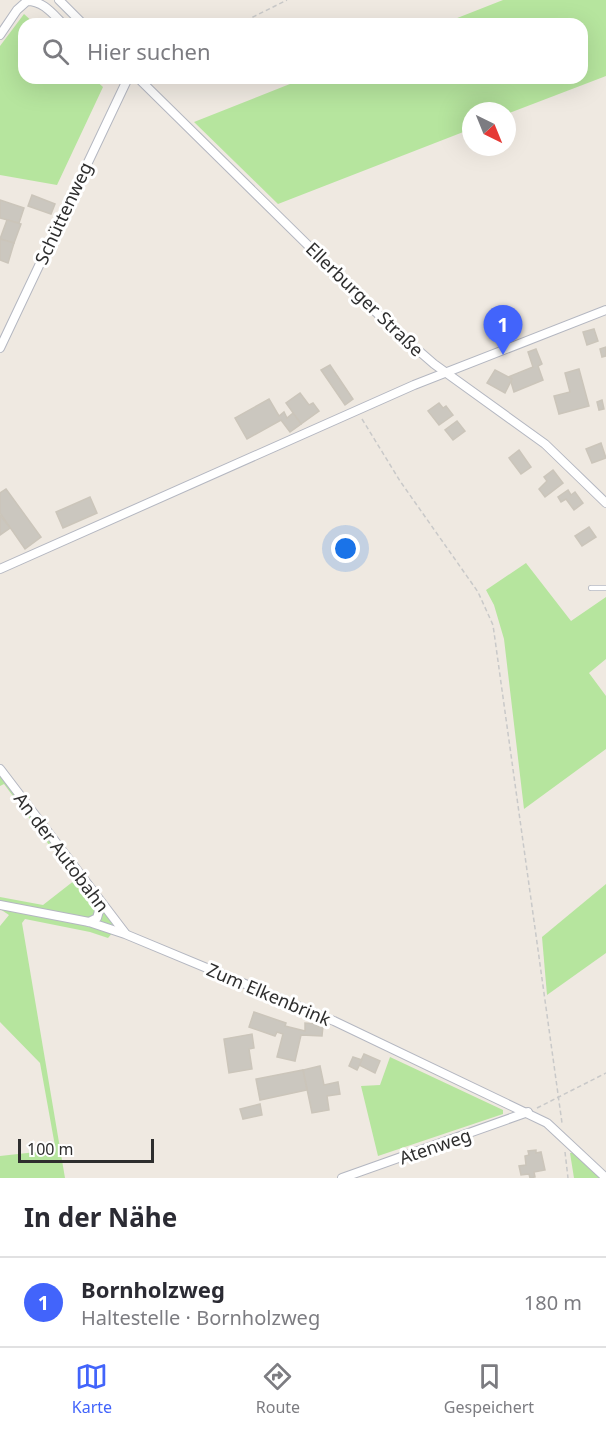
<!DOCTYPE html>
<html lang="de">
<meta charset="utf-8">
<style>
:root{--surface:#fff;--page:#f2f2f3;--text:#2b2b33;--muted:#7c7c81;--line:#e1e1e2;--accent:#4264fb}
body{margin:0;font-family:"Noto Sans",sans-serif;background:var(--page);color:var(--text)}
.compass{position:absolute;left:462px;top:102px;width:54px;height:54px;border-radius:50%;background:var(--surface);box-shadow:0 6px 24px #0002;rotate:137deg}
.scale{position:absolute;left:18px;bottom:15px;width:136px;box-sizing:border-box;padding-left:6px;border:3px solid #2e2e2e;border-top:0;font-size:16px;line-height:21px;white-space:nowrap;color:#2e2e2e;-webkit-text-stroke:4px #fff;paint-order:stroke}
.you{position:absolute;left:346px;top:549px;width:21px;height:21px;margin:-15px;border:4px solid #fff;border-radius:50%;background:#1a73e8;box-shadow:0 0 0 9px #1a73e833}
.badge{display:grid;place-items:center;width:39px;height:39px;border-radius:50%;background:var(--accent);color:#fff;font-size:20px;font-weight:700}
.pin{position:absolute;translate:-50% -50px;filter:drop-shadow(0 2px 3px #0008)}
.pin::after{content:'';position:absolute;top:32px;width:21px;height:18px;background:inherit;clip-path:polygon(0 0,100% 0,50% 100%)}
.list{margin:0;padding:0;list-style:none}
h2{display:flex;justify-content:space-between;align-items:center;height:78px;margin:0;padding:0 24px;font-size:26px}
h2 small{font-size:20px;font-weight:400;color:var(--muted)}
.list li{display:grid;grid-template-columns:39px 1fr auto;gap:18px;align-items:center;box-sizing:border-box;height:90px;padding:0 24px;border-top:2px solid var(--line)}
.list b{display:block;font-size:22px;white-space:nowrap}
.list p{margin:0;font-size:20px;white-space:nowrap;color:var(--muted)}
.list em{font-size:20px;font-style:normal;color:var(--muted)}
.icon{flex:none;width:33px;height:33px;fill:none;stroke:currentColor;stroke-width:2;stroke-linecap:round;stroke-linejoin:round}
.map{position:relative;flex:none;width:606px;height:1178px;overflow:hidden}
.search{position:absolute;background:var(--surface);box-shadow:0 6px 24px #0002;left:18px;right:18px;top:18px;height:66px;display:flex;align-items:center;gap:15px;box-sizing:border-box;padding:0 21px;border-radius:18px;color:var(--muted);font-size:22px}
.sheet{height:168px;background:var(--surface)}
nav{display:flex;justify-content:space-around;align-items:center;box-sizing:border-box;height:84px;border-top:2px solid var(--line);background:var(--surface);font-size:16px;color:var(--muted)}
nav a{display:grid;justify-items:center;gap:3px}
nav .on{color:var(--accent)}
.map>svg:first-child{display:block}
.green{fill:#b6e59e}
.building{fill:#cbc7bf;stroke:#cbc5ba;stroke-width:1.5}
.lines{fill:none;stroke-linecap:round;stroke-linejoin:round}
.lane-casing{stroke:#b4b7c1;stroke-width:6}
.street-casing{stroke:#b4b7c1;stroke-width:10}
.path{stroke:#c9c9c9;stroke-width:1.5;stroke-dasharray:4.5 3;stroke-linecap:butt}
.lane{stroke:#fff;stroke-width:4.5}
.street{stroke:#fff;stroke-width:8}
.labels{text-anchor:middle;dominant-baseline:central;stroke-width:6;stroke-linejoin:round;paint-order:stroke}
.street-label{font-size:18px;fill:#2e2e2e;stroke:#fff}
</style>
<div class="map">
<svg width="606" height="1178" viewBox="0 0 606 1178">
<rect width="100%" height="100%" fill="#efe9e1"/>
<g class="green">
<path d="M503 0H606V76L507 114V111H471V129L278 204 194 122 305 78H582V24H442Z"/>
<path d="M24 14 35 24H24V78H93L103 87 57 185 0 175V46Z"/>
<path d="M526 563 571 621 606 597V659L589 673 606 696V749L524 809 504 639 494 605 486 590Z"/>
<path d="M0 764 114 918 120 924 108 938 90 932 25 919 22 923 65 1178H0V1156L54 1150 55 1146 40 1063 0 1022V926L9 915 0 909V897L43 905 75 880 4 784 0 786Z"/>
<path d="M606 884V953L547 995 542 937Z"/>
<path d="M390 1057 503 1110V1114L378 1156 361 1086 380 1085Z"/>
<path d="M570 1153H574L601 1178H574Z"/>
</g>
<g class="building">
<path d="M32 195 55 204 51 214 28 206Z"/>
<path d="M0 200 24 208 19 223 0 218Z"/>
<path d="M7 220 21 224 14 243 0 239Z"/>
<path d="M0 239 14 243 8 263 0 260Z"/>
<path d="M594 329 598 341 587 345 583 332Z"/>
<path d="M606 347V356L602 357 600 349Z"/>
<path d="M536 349 542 364 538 366 543 380 514 392 511 382 512 379 508 377 533 367 528 352Z"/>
<path d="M330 365 353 399 345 405 321 370Z"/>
<path d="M579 369 589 406 559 414 554 396 570 392 565 373Z"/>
<path d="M495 370 512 379 505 393 487 383Z"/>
<path d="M300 393 309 405 313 403 319 411 301 424 286 403Z"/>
<path d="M269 399 279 416 284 412 287 418 293 413 301 424 290 432 281 420 247 439 235 418Z"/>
<path d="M602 400 604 409 599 410 597 402Z"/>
<path d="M439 403 443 408 446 406 453 415 439 425 428 411Z"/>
<path d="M457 421 465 431 453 440 445 430Z"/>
<path d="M601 443 606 458 592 463 586 449Z"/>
<path d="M519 450 531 467 521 474 509 458Z"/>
<path d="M553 470 563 483 545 497 539 489 547 481 544 477Z"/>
<path d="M6 489 41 537 25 549 0 513V493Z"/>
<path d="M568 490 571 495 575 492 583 503 574 510 566 499 561 502 558 497Z"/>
<path d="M90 497 97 513 63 528 56 512Z"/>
<path d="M0 515 10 528 0 535Z"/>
<path d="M589 527 596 537 582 546 575 536Z"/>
<path d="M254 1012 286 1023 285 1026 305 1031V1023L318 1024V1026H323L322 1036 301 1035 295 1061 277 1057 283 1034 277 1032 275 1036 249 1027Z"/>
<path d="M252 1034 254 1048 249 1049 252 1069 229 1073 224 1039Z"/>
<path d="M364 1054 380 1061 375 1073 359 1065Z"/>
<path d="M353 1057 362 1060 357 1070 349 1066Z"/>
<path d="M320 1066 324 1085 338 1082 340 1094 327 1096 329 1110 312 1113 303 1070Z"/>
<path d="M303 1070 307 1090 260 1100 256 1079Z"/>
<path d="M260 1104 262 1115 243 1119 240 1109Z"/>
<path d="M536 1150V1153L541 1152 545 1170 534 1172 535 1177 530 1178 529 1174 521 1175 519 1166 526 1165 525 1156 529 1155 528 1151Z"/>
</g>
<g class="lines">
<defs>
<path id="lane" d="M591 588H606"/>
<g id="street">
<path d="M59 0 83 24"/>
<path d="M0 35 17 10 27 1C43 1 52 13 63 24"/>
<path d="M138 78 389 325 434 364 545 444 606 503"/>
<path d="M0 348 128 78"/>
<path d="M0 569 414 385 606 310"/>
<path d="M0 769 125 933"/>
<path d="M0 905 89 922 125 934 334 1021 547 1123 606 1178"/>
<path d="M89 922 97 918 101 904"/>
<path d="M342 1178 528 1112"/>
</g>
</defs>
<use href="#lane" class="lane-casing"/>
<use href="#street" class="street-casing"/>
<g class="path">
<path d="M239 24 287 0"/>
<path d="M362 419 400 481 478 592 493 625 562 1123"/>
<path d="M537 1108 606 1073"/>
<path d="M565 1152 568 1178"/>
</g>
<use href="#lane" class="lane"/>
<use href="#street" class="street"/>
</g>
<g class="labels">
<g class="street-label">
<text transform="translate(63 213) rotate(-65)">Schüttenweg</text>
<text transform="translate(365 299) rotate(44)">Ellerburger Straße</text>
<text transform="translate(62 852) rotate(53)">An der Autobahn</text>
<text transform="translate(269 994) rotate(23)">Zum Elkenbrink</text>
<text transform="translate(435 1146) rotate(-19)">Atenweg</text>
</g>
</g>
</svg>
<svg class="compass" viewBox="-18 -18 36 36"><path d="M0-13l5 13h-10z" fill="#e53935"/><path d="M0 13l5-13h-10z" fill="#7c7c81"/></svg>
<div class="scale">100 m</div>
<div class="you"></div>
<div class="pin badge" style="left:503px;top:355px">1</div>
<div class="search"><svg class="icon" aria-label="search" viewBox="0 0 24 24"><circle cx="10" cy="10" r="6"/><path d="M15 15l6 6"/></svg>Hier suchen</div>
</div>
<section class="sheet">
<h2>In der Nähe<small></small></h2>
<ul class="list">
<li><span class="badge">1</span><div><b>Bornholzweg</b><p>Haltestelle · Bornholzweg</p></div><em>180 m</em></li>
</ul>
</section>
<nav>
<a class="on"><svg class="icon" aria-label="map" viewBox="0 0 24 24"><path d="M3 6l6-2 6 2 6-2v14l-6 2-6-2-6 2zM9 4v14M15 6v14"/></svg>Karte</a>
<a><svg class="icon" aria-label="directions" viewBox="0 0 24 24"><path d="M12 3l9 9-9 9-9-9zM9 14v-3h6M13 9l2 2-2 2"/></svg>Route</a>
<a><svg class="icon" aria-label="saved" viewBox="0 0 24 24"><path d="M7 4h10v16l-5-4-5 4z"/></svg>Gespeichert</a>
</nav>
